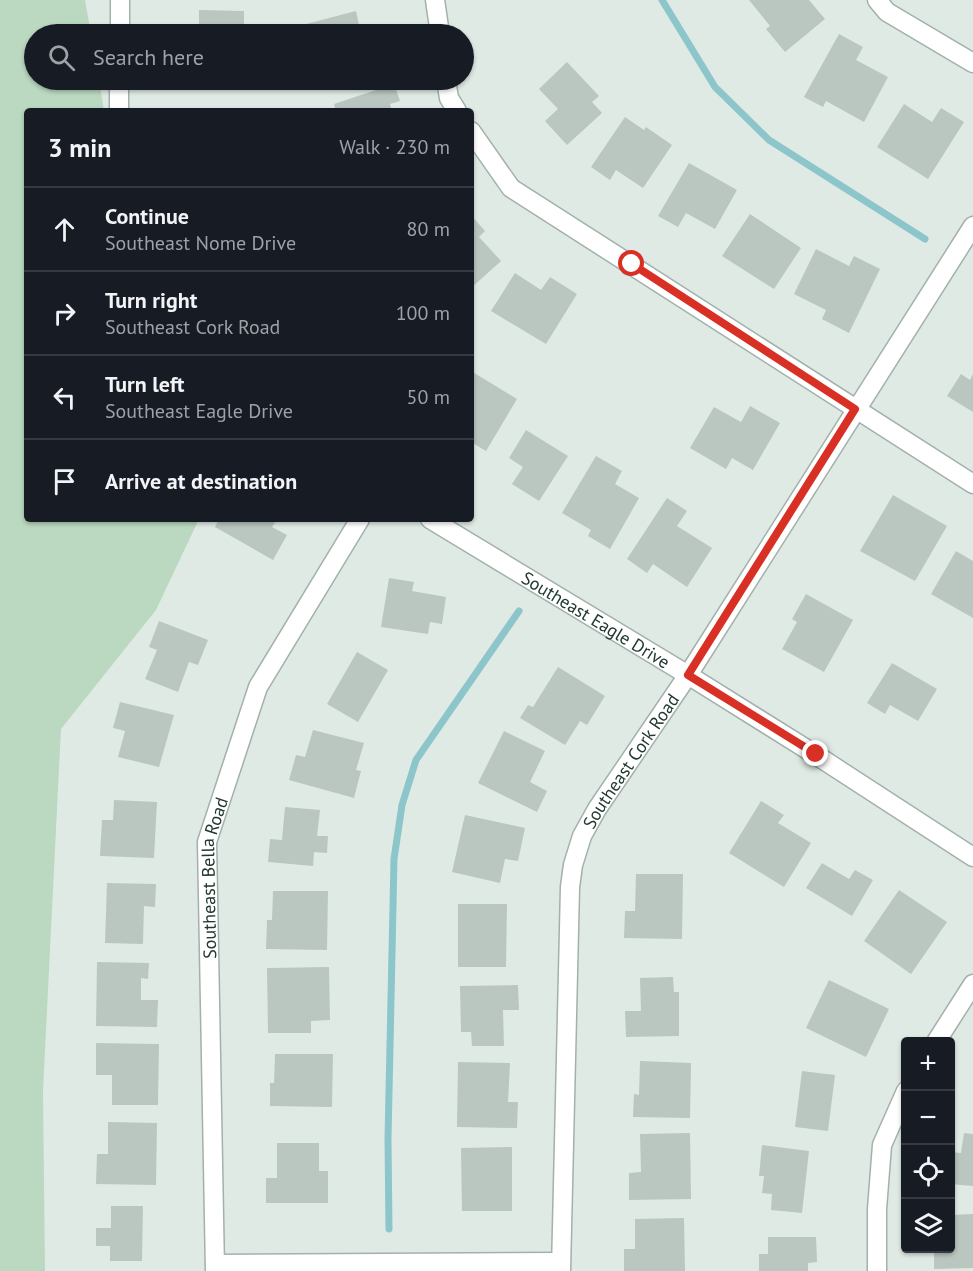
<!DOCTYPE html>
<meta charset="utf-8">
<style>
:root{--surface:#171b24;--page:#20242c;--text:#f1f3f6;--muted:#9ea1a6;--line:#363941}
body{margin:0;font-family:"PT Sans",sans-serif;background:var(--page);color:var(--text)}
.controls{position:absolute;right:18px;bottom:18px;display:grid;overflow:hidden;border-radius:6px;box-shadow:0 2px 4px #0004}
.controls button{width:54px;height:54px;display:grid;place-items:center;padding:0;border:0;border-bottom:2px solid var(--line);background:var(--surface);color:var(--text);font:30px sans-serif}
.stop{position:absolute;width:18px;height:18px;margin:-14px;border:4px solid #d93025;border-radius:50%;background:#fff}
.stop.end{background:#d93025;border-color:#fff;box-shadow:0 2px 6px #0008}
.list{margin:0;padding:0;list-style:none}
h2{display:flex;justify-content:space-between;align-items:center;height:78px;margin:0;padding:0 24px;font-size:26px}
h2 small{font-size:20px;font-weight:400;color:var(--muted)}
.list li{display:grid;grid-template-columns:39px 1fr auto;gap:18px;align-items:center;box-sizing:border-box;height:84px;padding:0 24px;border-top:2px solid var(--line)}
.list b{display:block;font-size:22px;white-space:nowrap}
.list p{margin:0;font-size:20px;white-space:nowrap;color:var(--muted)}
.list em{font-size:20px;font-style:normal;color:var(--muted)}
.icon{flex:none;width:33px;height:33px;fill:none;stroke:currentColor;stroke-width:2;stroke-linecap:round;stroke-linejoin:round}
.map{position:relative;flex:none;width:973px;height:1271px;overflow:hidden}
.search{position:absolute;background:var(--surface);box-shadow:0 2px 4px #0004;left:24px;top:24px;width:450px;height:66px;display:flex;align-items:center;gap:15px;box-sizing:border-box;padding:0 21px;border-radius:33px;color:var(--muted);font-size:22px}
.panel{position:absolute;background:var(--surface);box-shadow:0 2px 4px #0004;left:24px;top:108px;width:450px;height:414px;border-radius:6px}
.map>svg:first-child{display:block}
.green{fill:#bad9c0}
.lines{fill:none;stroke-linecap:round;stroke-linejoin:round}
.stream{stroke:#8cc6cb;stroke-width:7}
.building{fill:#b9c7c0}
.street-casing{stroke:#a3b1ab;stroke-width:21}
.street{stroke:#fff;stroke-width:18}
.route{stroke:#d93025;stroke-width:8}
.labels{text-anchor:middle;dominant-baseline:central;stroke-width:4.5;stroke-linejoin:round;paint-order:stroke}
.street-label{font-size:18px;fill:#223931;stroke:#f0f7f3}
</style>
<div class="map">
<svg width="973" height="1271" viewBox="0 0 973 1271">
<rect width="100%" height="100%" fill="#e0eae5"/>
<path class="green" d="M0 0H85L91 34H34V80H99L104 111H27V519H199L156 610 61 729 43 1091 45 1271H0Z"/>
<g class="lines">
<g class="stream">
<path d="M662 0 715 87 769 140 925 239"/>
<path d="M389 1229 388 1139 394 859 402 805 416 760 519 611"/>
</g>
</g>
<g class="building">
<path d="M749 0H809L825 19 785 52 766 29 770 26Z"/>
<path d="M199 10 244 11V34H199Z"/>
<path d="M356 11 361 34H309L306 24Z"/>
<path d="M839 34 863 47 856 60 888 77 864 122 826 101 823 107 804 97Z"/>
<path d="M567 62 599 96 592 102 602 113 567 145 545 121 558 109 539 89Z"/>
<path d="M320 80H347L322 87Z"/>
<path d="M394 84 400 101 390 104 392 111H336L334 104Z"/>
<path d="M904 104 932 122 941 108 964 122 928 179 877 147Z"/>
<path d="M625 117 644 130 646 127 672 145 643 188 616 170 610 180 591 167Z"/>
<path d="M689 163 737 190 715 229 686 213 678 227 658 216Z"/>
<path d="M750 214 801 248 774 289 722 256Z"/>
<path d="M471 215 485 231 479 237 501 261 471 288Z"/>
<path d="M816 249 849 266 854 256 880 269 849 333 822 319 826 310 794 294Z"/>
<path d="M515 273 541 290 550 277 577 294 546 344 491 311Z"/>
<path d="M471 371 517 399 486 451 471 442Z"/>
<path d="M961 374 970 380 973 374V412L947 396Z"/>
<path d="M750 406 780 423 753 470 732 458 726 469 690 448 714 407 741 422Z"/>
<path d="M526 430 568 456 539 501 512 484 523 467 509 458Z"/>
<path d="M596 456 622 471 615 484 639 498 610 549 588 536 591 530 562 513Z"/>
<path d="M893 495 947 526 915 581 860 551Z"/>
<path d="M667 498 687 511 677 526 712 548 687 587 653 564 647 573 627 559Z"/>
<path d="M219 519H277L272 527 287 535 273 560 215 527Z"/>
<path d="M956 551 973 561V618L931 594Z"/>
<path d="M389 578 414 582 412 591 446 597 442 624 430 622 428 634 381 627Z"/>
<path d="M806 594 853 620 824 672 782 649 797 622 792 619Z"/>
<path d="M159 621 208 640 198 665 189 662 178 692 145 679 157 650 149 647Z"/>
<path d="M357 652 388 670 358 722 327 704Z"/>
<path d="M892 663 937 689 918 721 890 705 885 714 867 703Z"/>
<path d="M558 667 605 696 587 725 580 721 565 745 520 718 528 705 533 707Z"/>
<path d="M120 702 174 715 159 767 118 757 125 731 113 728Z"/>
<path d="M313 730 364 743 356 770 361 771 354 798 289 780 296 755 305 757Z"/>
<path d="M504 731 545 751 530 782 547 791 537 812 478 783Z"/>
<path d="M114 800 157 802 154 858 100 856 102 820H113Z"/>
<path d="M761 801 784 815 778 823 811 843 784 887 729 853Z"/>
<path d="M285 807 320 810 317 836H328L327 853 314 852 313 866 268 862 270 839 282 840Z"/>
<path d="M465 815 525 828 518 861 505 859 500 883 452 872Z"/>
<path d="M822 863 849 879 855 870 873 880 852 916 806 888Z"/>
<path d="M636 874H683L682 939 624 938 625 911H635Z"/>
<path d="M107 883 156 884 155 907 144 906 143 944 105 943Z"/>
<path d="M899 890 947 922 911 974 864 941Z"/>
<path d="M273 891H328L327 950 266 949 267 920H272Z"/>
<path d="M458 904H507L506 967H458Z"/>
<path d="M97 962 149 963 148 979 141 978V1000H158L157 1027 96 1026Z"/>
<path d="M329 967 330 1020 311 1021V1033H268L267 968Z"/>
<path d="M673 977 674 992H679V1036L626 1037 625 1011H641L640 978Z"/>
<path d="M829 980 889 1009 866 1057 806 1028Z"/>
<path d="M518 985 519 1010H503L504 1046H472L471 1032H461L460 986Z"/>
<path d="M96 1043 159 1044 158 1105H112V1075H96Z"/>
<path d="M275 1054H333L332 1107 270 1106V1083H274Z"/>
<path d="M640 1061 691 1063 690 1118 633 1117 634 1094 639 1095Z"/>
<path d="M458 1062 510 1063 508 1102H518L517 1128 457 1127Z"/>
<path d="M802 1071 835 1075 828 1131 795 1127Z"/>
<path d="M108 1122 157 1123 156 1185 96 1184 97 1154H108Z"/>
<path d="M690 1133 691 1199 629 1200V1173L641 1172 640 1134Z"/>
<path d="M964 1133 973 1134V1186L950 1184V1152L961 1153Z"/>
<path d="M277 1143H319V1171H328V1203H266V1178H277Z"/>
<path d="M762 1145 809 1151 802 1213 771 1210 772 1194 762 1193 764 1176H759Z"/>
<path d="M512 1147V1211H462L461 1148Z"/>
<path d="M111 1206H143L142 1261H110V1246H96V1228H111Z"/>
<path d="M973 1214V1268L934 1269V1248H950V1215Z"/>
<path d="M684 1218 685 1271H624V1249H635V1219Z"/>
<path d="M768 1237H816L817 1262 808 1263V1271H759V1254H768Z"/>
</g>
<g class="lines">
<defs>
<g id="street">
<path d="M435 0 440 34"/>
<path d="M877 0 887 12 973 63"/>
<path d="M120 34V0"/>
<path d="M446 80 449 98 457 111"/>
<path d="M119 111V80"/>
<path d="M471 131 511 188 973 484"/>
<path id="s1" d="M430 519 688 675 816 755 973 857"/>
<path d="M936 1042 973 984"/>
<path d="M215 1264 560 1262"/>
<path id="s2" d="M215 1271 207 842 258 687 360 519"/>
<path id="s3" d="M561 1271 570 887 573 865 582 836 597 809 688 675 973 226"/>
<path d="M877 1271V1209L882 1145 906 1091"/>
</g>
</defs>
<use href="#street" class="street-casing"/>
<use href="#street" class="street"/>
</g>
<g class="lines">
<path class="route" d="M632 264 855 409 688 675 816 754"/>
</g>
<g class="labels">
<g class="street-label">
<text stroke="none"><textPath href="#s1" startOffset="194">Southeast Eagle Drive</textPath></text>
<text stroke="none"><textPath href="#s3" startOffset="526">Southeast Cork Road</textPath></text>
<text stroke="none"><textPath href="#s2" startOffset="394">Southeast Bella Road</textPath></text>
</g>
</g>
</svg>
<div class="controls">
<button>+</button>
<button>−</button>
<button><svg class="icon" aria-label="locate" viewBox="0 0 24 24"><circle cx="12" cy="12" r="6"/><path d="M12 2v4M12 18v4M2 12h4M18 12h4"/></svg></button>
<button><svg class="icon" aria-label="layers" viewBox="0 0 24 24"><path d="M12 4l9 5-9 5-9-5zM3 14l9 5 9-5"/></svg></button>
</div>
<div class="stop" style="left:632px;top:264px"></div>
<div class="stop end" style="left:816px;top:754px"></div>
<div class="search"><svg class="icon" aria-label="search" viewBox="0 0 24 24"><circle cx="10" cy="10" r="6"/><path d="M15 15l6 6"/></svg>Search here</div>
<section class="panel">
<h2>3 min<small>Walk · 230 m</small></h2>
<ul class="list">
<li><svg class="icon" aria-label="ahead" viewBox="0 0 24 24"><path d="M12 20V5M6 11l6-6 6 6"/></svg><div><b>Continue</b><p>Southeast Nome Drive</p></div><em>80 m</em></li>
<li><svg class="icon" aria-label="right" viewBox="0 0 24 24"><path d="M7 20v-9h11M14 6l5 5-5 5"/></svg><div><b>Turn right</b><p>Southeast Cork Road</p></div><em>100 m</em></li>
<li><svg class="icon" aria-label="left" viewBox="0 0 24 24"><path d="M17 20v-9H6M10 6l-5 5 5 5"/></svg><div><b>Turn left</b><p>Southeast Eagle Drive</p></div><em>50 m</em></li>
<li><svg class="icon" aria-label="arrive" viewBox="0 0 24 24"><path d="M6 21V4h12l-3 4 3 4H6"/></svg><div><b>Arrive at destination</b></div></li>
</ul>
</section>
</div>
